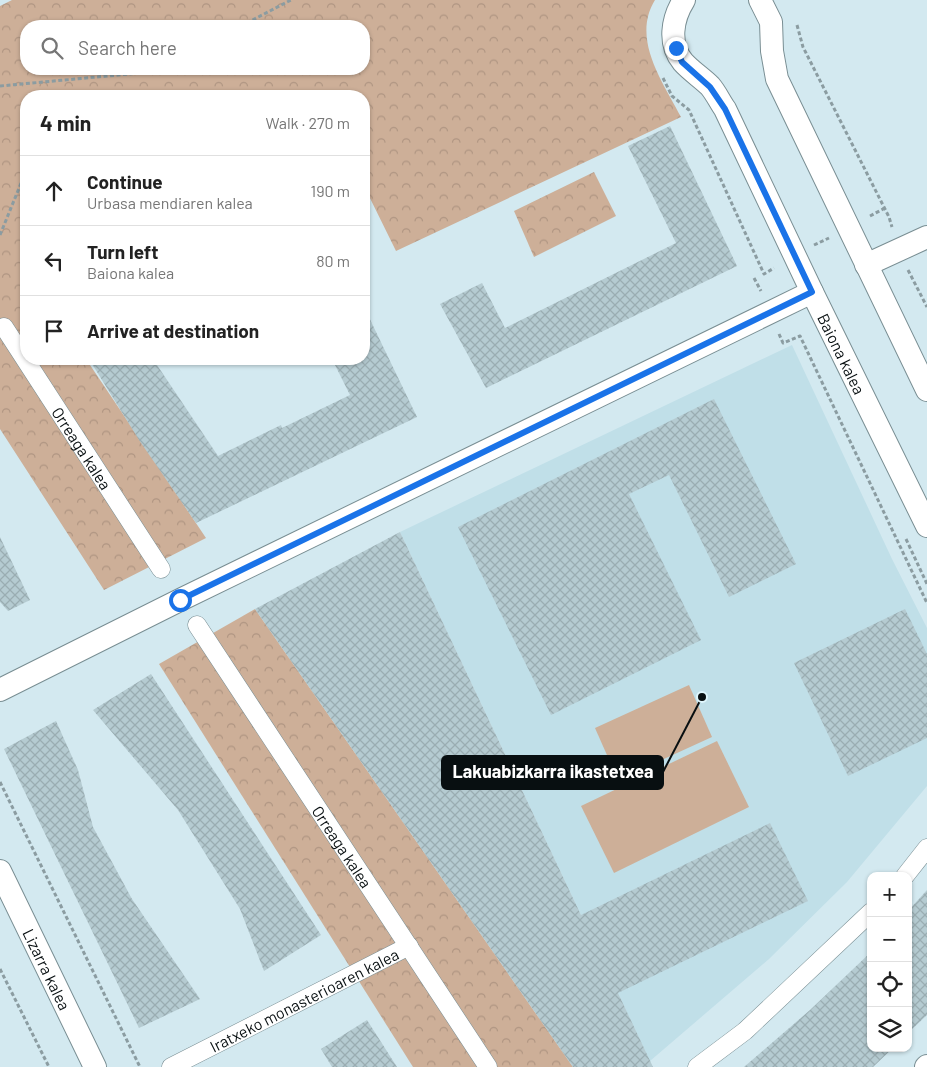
<!DOCTYPE html>
<meta charset="utf-8">
<style>
:root{--surface:#fff;--page:#f6f6f6;--text:#222;--muted:#767676;--line:#e0e0e0}
body{margin:0;font-family:Barlow,sans-serif;background:var(--page);color:var(--text)}
.controls{position:absolute;right:15px;bottom:15px;display:grid;overflow:hidden;border-radius:10px;box-shadow:0 1px 4px #0004}
.controls button{width:45px;height:45px;display:grid;place-items:center;padding:0;border:0;border-bottom:1px solid var(--line);background:var(--surface);color:var(--text);font:25px sans-serif}
.stop{position:absolute;width:15px;height:15px;margin:-11px;border:4px solid #1a73e8;border-radius:50%;background:#fff}
.stop.end{background:#1a73e8;border-color:#fff;box-shadow:0 1px 5px #0008}
.list{margin:0;padding:0;list-style:none}
h2{display:flex;justify-content:space-between;align-items:center;height:65px;margin:0;padding:0 20px;font-size:21px}
h2 small{font-size:16px;font-weight:400;color:var(--muted)}
.list li{display:grid;grid-template-columns:32px 1fr auto;gap:15px;align-items:center;box-sizing:border-box;height:70px;padding:0 20px;border-top:1px solid var(--line)}
.list b{display:block;font-size:19px;white-space:nowrap}
.list p{margin:0;font-size:16px;white-space:nowrap;color:var(--muted)}
.list em{font-size:16px;font-style:normal;color:var(--muted)}
.icon{flex:none;width:28px;height:28px;fill:none;stroke:currentColor;stroke-width:2;stroke-linecap:round;stroke-linejoin:round}
.map{position:relative;flex:none;width:927px;height:1067px;overflow:hidden}
.search{position:absolute;background:var(--surface);box-shadow:0 1px 4px #0004;left:20px;top:20px;width:350px;height:55px;display:flex;align-items:center;gap:12px;box-sizing:border-box;padding:0 18px;border-radius:20px;color:var(--muted);font-size:19px}
.panel{position:absolute;background:var(--surface);box-shadow:0 1px 4px #0004;left:20px;top:90px;width:350px;height:275px;border-radius:20px}
.map>svg:first-child{display:block}
.built{fill:#c0dfe8}
.green{fill:#cdaf98}
.park{fill:url(#park-crowns);fill-rule:evenodd}
.building{fill:url(#building-cross-hatch)}
.lines{fill:none;stroke-linecap:round;stroke-linejoin:round}
.pedestrian-casing{stroke:#798e93;stroke-width:19}
.minor-casing{stroke:#798e93;stroke-width:24}
.path{stroke:#8b9ca1;stroke-width:3;stroke-dasharray:4 2.5;stroke-linecap:butt}
.pedestrian{stroke:#fff;stroke-width:18}
.minor{stroke:#fff;stroke-width:22}
.route{stroke:#1a73e8;stroke-width:6}
.labels{text-anchor:middle;dominant-baseline:central;stroke-width:5;stroke-linejoin:round;paint-order:stroke}
.street-label{font-size:16px;fill:#080f11;stroke:#e0f7fd}
.leader{fill:none;stroke:#080f11;stroke-width:2}
.callout-dot{fill:#080f11;stroke:#e0f7fd;stroke-width:2}
.callout{fill:#080f11;stroke:#080f11;stroke-width:2}
.callout-label{font-size:18px;text-anchor:middle;font-weight:bold;fill:#fff}
</style>
<div class="map">
<svg width="927" height="1067" viewBox="0 0 927 1067">
<defs>
<pattern id="park-crowns" width="20" height="18" patternUnits="userSpaceOnUse" patternTransform="scale(1.25)"><rect width="20" height="18" fill="#cdaf98"/><path d="M2 6a3 3 0 1 1 6 0M12 15a3 3 0 1 1 6 0" fill="none" stroke="#af9582"/></pattern>
<pattern id="building-cross-hatch" width="8" height="8" patternUnits="userSpaceOnUse" patternTransform="scale(1.25)"><rect width="8" height="8" fill="#b5cbd1"/><path d="M0 0l8 8M0 8l8-8" fill="none" stroke="#9aadb2"/></pattern>
</defs>
<rect width="100%" height="100%" fill="#d3e9f0"/>
<path class="built" d="M792 345 892 559 927 628V786L847 882 769 959 650 1061 400 532Z"/>
<g class="green">
<path d="M689 685 712 737 618 780 595 728Z"/>
<path d="M717 741 749 807 614 873 581 806Z"/>
</g>
<g class="park">
<path d="M12 0H655C631 39 663 82 681 117L396 251 364 186V96H26V359H86L206 538 104 590 0 429V6ZM26 26H364V69H26Z"/>
<path d="M594 172 616 216 534 257 514 211Z"/>
<path d="M255 609 573 1067H413L159 664Z"/>
</g>
<g class="building">
<path d="M670 126 737 266 486 388 440 304 482 283 505 328 676 243 628 146Z"/>
<path d="M364 307 417 417 196 523 139 440 89 359H153L218 456 281 425 282 428 350 395 332 359H364Z"/>
<path d="M714 399 796 564 729 597 669 475 629 494 701 640 551 715 458 527Z"/>
<path d="M400 532 581 915 770 823 808 901 618 993 653 1067H573L255 609Z"/>
<path d="M0 537 30 600 8 611 0 602Z"/>
<path d="M905 609 927 654V738L848 776 794 663Z"/>
<path d="M151 674 321 935 264 971 240 909 178 810 93 710Z"/>
<path d="M56 721 78 770 93 827 132 899 200 999 139 1028 4 749Z"/>
<path d="M927 890V1015L908 1033V911Z"/>
<path d="M871 952V1048H893L873 1067H744L810 1010Z"/>
<path d="M367 1020 397 1067H332L321 1049Z"/>
</g>
<g class="lines">
<defs>
<g id="pedestrian">
<path id="s1" d="M4 327 161 569"/>
<path id="s2" d="M197 625 488 1067"/>
<path d="M905 876 927 848"/>
<path id="s3" d="M171 1067 409 946"/>
<path d="M697 1067 745 1031 871 912"/>
</g>
<g id="minor">
<path id="s4" d="M684 0C672 19 668 44 683 62 691 71 702 78 710 86 716 93 720 102 725 109L812 292 927 526"/>
<path d="M760 0 771 22 772 51 777 79 927 390"/>
<path d="M866 265 927 237"/>
<path d="M0 690 180 600 812 292"/>
<path id="s5" d="M0 871 95 1067"/>
<path d="M926 1067 927 1066"/>
</g>
</defs>
<use href="#pedestrian" class="pedestrian-casing"/>
<use href="#minor" class="minor-casing"/>
<g class="path">
<path d="M797 25 803 47 889 217 892 227"/>
<path d="M241 26 291 0"/>
<path d="M663 78 672 96 689 110 764 274 774 268"/>
<path d="M0 86 140 73 151 69"/>
<path d="M870 216 885 208"/>
<path d="M0 235 26 171"/>
<path d="M814 245 829 238"/>
<path d="M908 270 927 307"/>
<path d="M754 278 761 291"/>
<path d="M779 334 783 343 800 336 927 603"/>
<path d="M906 539 927 584"/>
<path d="M0 782 140 1067"/>
<path d="M0 969 49 1067"/>
</g>
<use href="#pedestrian" class="pedestrian"/>
<use href="#minor" class="minor"/>
</g>
<g class="lines">
<path class="route" d="M180 600 812 292 725 109 710 87 682 62 676 48"/>
</g>
<g class="labels">
<g class="street-label">
<text stroke="none"><textPath href="#s4" startOffset="401">Baiona kalea</textPath></text>
<text stroke="none"><textPath href="#s1" startOffset="144">Orreaga kalea</textPath></text>
<text stroke="none"><textPath href="#s2" startOffset="265">Orreaga kalea</textPath></text>
<text stroke="none"><textPath href="#s5" startOffset="109">Lizarra kalea</textPath></text>
<text stroke="none"><textPath href="#s3" startOffset="149">Iratxeko monasterioaren kalea</textPath></text>
</g>
</g>
<path class="leader" d="M702 697L663 772"/>
<circle class="callout-dot" cx="702" cy="697" r="5"/>
<rect class="callout" x="442" y="756" width="221" height="33" rx="5"/>
<g class="callout-label">
<text x="553" y="778">Lakuabizkarra ikastetxea</text>
</g>
</svg>
<div class="controls">
<button>+</button>
<button>−</button>
<button><svg class="icon" aria-label="locate" viewBox="0 0 24 24"><circle cx="12" cy="12" r="6"/><path d="M12 2v4M12 18v4M2 12h4M18 12h4"/></svg></button>
<button><svg class="icon" aria-label="layers" viewBox="0 0 24 24"><path d="M12 4l9 5-9 5-9-5zM3 14l9 5 9-5"/></svg></button>
</div>
<div class="stop" style="left:180px;top:600px"></div>
<div class="stop end" style="left:676px;top:48px"></div>
<div class="search"><svg class="icon" aria-label="search" viewBox="0 0 24 24"><circle cx="10" cy="10" r="6"/><path d="M15 15l6 6"/></svg>Search here</div>
<section class="panel">
<h2>4 min<small>Walk · 270 m</small></h2>
<ul class="list">
<li><svg class="icon" aria-label="ahead" viewBox="0 0 24 24"><path d="M12 20V5M6 11l6-6 6 6"/></svg><div><b>Continue</b><p>Urbasa mendiaren kalea</p></div><em>190 m</em></li>
<li><svg class="icon" aria-label="left" viewBox="0 0 24 24"><path d="M17 20v-9H6M10 6l-5 5 5 5"/></svg><div><b>Turn left</b><p>Baiona kalea</p></div><em>80 m</em></li>
<li><svg class="icon" aria-label="arrive" viewBox="0 0 24 24"><path d="M6 21V4h12l-3 4 3 4H6"/></svg><div><b>Arrive at destination</b></div></li>
</ul>
</section>
</div>
